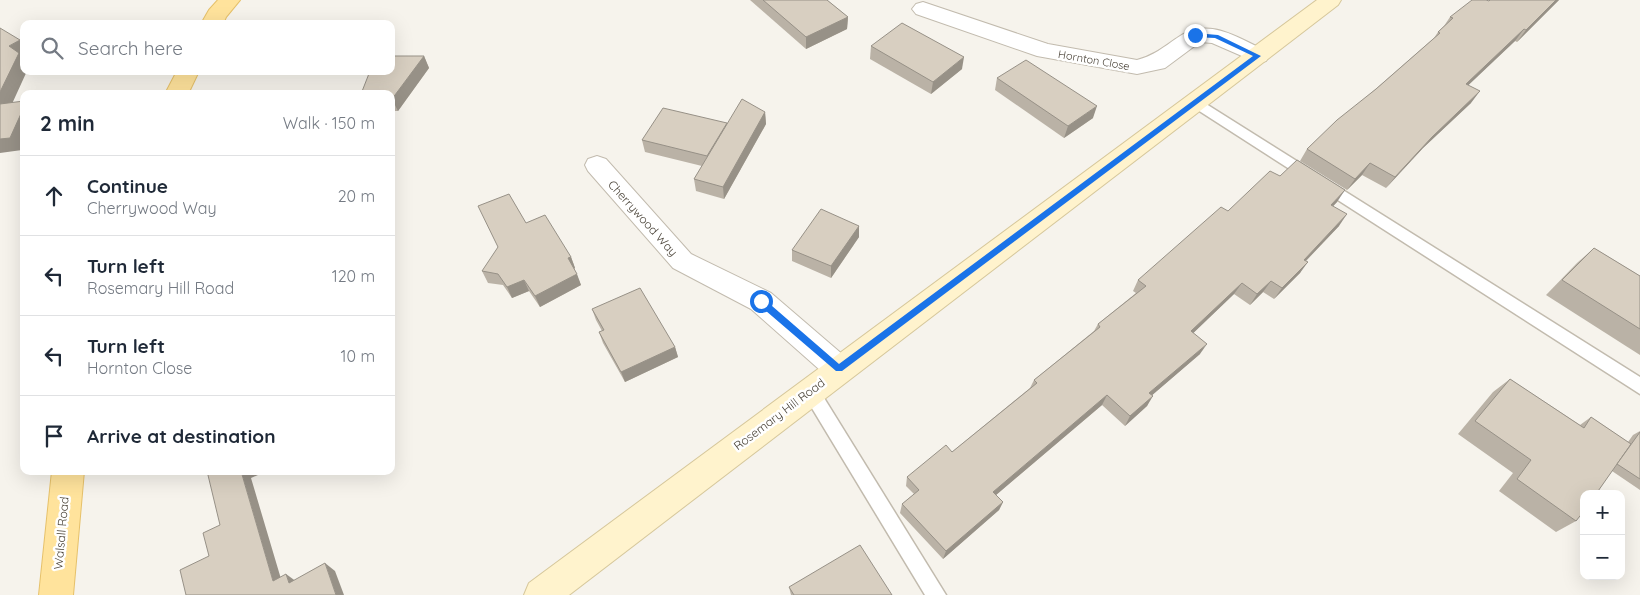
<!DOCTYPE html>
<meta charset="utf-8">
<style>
:root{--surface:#fff;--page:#f6f6f7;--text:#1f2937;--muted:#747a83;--line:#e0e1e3}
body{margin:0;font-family:Quicksand,sans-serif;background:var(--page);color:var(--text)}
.controls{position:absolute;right:15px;bottom:15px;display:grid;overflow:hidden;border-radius:10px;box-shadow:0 5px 20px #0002}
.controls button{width:45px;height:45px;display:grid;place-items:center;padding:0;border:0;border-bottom:1px solid var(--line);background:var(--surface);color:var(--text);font:25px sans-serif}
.stop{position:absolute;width:15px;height:15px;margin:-11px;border:4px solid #1a73e8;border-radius:50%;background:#fff}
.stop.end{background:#1a73e8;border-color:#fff;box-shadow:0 1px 5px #0008}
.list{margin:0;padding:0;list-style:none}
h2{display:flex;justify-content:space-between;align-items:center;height:65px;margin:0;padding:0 20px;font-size:21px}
h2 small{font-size:16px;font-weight:400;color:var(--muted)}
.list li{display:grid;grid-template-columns:32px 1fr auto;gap:15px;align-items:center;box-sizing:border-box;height:80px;padding:0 20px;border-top:1px solid var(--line)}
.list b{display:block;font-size:19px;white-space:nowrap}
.list p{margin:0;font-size:16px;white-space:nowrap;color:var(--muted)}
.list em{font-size:16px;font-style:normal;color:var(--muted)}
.icon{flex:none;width:28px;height:28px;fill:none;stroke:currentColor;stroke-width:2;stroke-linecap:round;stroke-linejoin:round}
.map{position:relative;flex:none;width:1640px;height:595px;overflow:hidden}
.search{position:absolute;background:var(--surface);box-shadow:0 5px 20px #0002;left:20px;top:20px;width:375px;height:55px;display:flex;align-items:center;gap:12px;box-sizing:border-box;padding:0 18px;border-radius:10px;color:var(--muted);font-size:19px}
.panel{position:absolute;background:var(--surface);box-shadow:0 5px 20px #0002;left:20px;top:90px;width:375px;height:385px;border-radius:10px}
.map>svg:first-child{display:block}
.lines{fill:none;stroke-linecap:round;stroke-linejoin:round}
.service-casing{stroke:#c2bbae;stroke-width:3}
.minor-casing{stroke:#c2bbae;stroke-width:2}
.secondary-casing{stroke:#d6c79b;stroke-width:2}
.primary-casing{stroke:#e6c16a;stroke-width:2}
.service{fill:#fff;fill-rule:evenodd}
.minor{fill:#fff;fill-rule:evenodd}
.secondary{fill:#fff3cd;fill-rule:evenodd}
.primary{fill:#ffe39c;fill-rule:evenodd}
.wall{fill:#bab2a6}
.shaded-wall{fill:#979187}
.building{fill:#d8cfc1;stroke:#979187}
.route{fill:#1a73e8}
.labels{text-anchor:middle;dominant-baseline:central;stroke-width:5;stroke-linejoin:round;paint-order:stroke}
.far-street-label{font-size:11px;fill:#4b4439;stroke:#fff}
.street-label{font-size:12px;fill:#4b4439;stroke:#fff}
</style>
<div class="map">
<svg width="1640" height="595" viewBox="0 0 1640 595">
<rect width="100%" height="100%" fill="#f6f3ec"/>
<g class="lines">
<defs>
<g id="service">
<path d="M1195 97 1640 377V394L1190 105 1188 102 1190 99Z"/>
<path d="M810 382 816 385 946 595H925L804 395 801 390 804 385Z"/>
</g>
<g id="minor">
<path d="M923 2 1048 44 1137 60C1153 56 1164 47 1177 38 1207 16 1237 37 1266 51L1269 56 1266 61 1258 63 1212 43 1200 42 1165 68 1137 74 1037 56 916 14 912 9 916 4Z"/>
<path d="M597 156 606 159 691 254 771 293 849 360 854 369 849 378 839 381 829 378 751 309 673 268 588 171 585 165 588 159Z"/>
</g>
<path id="secondary" d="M1317 0H1341L1338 5 569 595H524L529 583Z"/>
<g id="primary">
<path d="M218 0H240L226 17 223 24H201L209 10Z"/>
<path d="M177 71H199L188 94H165Z"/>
<path d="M52 471H84L73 595H39Z"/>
</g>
</defs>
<use href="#service" class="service-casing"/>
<use href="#minor" class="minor-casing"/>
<use href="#secondary" class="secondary-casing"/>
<use href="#primary" class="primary-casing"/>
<use href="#service" class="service"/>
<use href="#minor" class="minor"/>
<use href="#secondary" class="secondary"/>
<use href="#primary" class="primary"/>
</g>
<g class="wall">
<path d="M750 0H827L848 17 847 29 806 49Z"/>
<path d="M1490 0H1559L1517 42 1515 41 1468 85 1471 103 1423 148 1386 188 1362 175 1347 190 1300 161 1307 149 1434 38 1438 32 1444 26 1450 17Z"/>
<path d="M871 46 962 69 931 94 870 59Z"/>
<path d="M424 56 429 68 398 111H391V94Z"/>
<path d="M997 78 1093 118 1064 138 995 90Z"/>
<path d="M765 112 766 124 724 199 696 191 694 179 702 166 645 152 642 140 727 123Z"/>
<path d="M1337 202 1333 206 1339 226 1306 261 1300 273 1274 299 1263 292 1250 305 1234 294 1193 333 1200 354 1152 395 1147 406 1125 426 1102 405 996 495 1003 502 999 510 943 559 900 513 902 504 914 494 906 486 907 477 952 452 1030 388 1034 380 1094 331 1098 324 1136 293 1133 291 1138 280 1228 211Z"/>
<path d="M526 223 571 257 575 268 574 269 581 285 540 307 529 291 512 298 503 285 488 283 482 271Z"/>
<path d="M859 226V237L831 278 792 261V250Z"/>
<path d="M1594 248 1640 276V355L1546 295 1577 263Z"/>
<path d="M592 309 675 347 678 357 625 382 603 343 599 332 602 331 596 320Z"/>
<path d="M1510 379 1580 425 1591 417 1628 442 1633 435 1640 431V490L1612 471 1576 521 1556 532 1499 491 1513 473 1458 434 1493 392Z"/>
<path d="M789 587 892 595H791Z"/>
</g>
<g class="shaded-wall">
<path d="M1556 0H1559L1517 42 1526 30Z"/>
<path d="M848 17 847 29 806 49V37Z"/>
<path d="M1524 29 1515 41 1457 96 1466 84Z"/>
<path d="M20 40 24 45V56L22 57 24 58V71H27L6 117 0 111V92L9 46Z"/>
<path d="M424 56 429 68 398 111 392 99Z"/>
<path d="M964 57 962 69 931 94 933 82Z"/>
<path d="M1480 91 1471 103 1423 148 1386 188 1395 177 1432 137Z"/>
<path d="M1097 106 1093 118 1064 138 1068 126Z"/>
<path d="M24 107V145L22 150 0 153V139Z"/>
<path d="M765 112 766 124 724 199 723 187Z"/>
<path d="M1370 163 1362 175 1347 190 1355 179Z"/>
<path d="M1345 190 1337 202 1323 217 1331 205Z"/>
<path d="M1347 214 1339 226 1296 271 1304 260Z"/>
<path d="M859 226V237L831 278V266Z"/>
<path d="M571 257 575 268 572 270 568 258Z"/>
<path d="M1308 262 1300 273 1274 299 1282 288Z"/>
<path d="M577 274 581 285 540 307 535 296Z"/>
<path d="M524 280 529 291 512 298 507 287Z"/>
<path d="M1271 281 1263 292 1250 305 1257 294Z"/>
<path d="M1242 283 1234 294 1184 342 1191 331Z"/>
<path d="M1207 344 1200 354 1143 403 1149 393Z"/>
<path d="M675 347 678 357 625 382 621 372Z"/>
<path d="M1107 395 1102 405 989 501 993 492Z"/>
<path d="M1153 396 1147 406 1125 426 1130 416Z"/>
<path d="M241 471H267L251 478 284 589 273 581Z"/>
<path d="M1003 502 999 510 943 559 946 551Z"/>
<path d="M325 563 335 571 344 595H336Z"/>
<path d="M286 574 297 582 289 583Z"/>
</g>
<g class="building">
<path d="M763 0H827L848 17 806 37Z"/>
<path d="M1472 0H1486L1489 1 1490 0H1556L1526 30 1524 29 1466 84 1480 91 1432 137 1395 177 1370 163 1355 179 1307 149 1337 120 1376 89 1440 33 1438 32 1453 18 1450 17Z"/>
<path d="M902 23 964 57 933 82 871 46Z"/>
<path d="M0 28 20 40 9 46 19 53 0 92Z"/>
<path d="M391 56H424L392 99 391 94H361L370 71H391Z"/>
<path d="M1026 60 1097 106 1068 126 997 78Z"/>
<path d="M742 99 765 112 723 187 694 179Z"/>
<path d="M24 101V107L10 138 0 139V104Z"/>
<path d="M663 108 727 123 707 156 642 140Z"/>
<path d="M1297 160 1345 190 1331 205 1347 214 1304 260 1308 262 1282 288 1271 281 1257 294 1242 283 1191 331 1207 344 1149 393 1153 396 1130 416 1107 395 993 492 1003 502 946 551 902 504 919 490 907 477 946 445 952 452 1037 383 1034 380 1100 327 1098 324 1146 286 1138 280 1221 207 1228 211 1270 171 1280 176Z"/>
<path d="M509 194 526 223 545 215 571 257 568 258 577 274 535 296 524 280 507 287 498 274 482 271 498 247 478 206Z"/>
<path d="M821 209 859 226 831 266 792 250Z"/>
<path d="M1594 248 1640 276V329L1562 280Z"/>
<path d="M640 288 675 347 621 372 599 332 604 330 592 309Z"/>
<path d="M1510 379 1584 428 1591 417 1631 444 1596 494H1584V511L1576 521 1517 479 1531 460 1475 421Z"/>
<path d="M1640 432V479L1617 464Z"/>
<path d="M207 471H241L273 581 286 574 289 583 325 563 336 595H186L180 570 209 556 203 533 220 525Z"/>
<path d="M860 545 892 595H794L789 587Z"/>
</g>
<path class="route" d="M1195 33 1218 35 1261 56 842 371H836L758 304V299H764L839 364 1253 56 1215 38 1193 37V34Z"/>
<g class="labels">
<g class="far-street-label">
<text transform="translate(1094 60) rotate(10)">Hornton Close</text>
</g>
<g class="street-label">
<text transform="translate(643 218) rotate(48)">Cherrywood Way</text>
<text transform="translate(779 414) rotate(-37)">Rosemary Hill Road</text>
<text transform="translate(61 533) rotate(-85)">Walsall Road</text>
</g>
</g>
</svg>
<div class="controls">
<button>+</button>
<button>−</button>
</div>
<div class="stop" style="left:761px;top:301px"></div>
<div class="stop end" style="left:1195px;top:35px"></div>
<div class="search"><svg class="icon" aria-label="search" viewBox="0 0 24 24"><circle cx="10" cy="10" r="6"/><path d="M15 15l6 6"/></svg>Search here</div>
<section class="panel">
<h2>2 min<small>Walk · 150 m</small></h2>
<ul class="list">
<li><svg class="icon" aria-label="ahead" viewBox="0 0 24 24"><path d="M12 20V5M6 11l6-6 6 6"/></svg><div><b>Continue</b><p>Cherrywood Way</p></div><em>20 m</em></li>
<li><svg class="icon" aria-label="left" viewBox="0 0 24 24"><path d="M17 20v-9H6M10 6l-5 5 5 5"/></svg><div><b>Turn left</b><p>Rosemary Hill Road</p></div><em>120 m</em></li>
<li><svg class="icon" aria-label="left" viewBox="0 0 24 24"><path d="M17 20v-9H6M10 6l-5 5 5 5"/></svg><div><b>Turn left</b><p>Hornton Close</p></div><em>10 m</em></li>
<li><svg class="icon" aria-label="arrive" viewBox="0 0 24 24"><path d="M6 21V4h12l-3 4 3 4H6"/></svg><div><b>Arrive at destination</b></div></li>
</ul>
</section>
</div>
